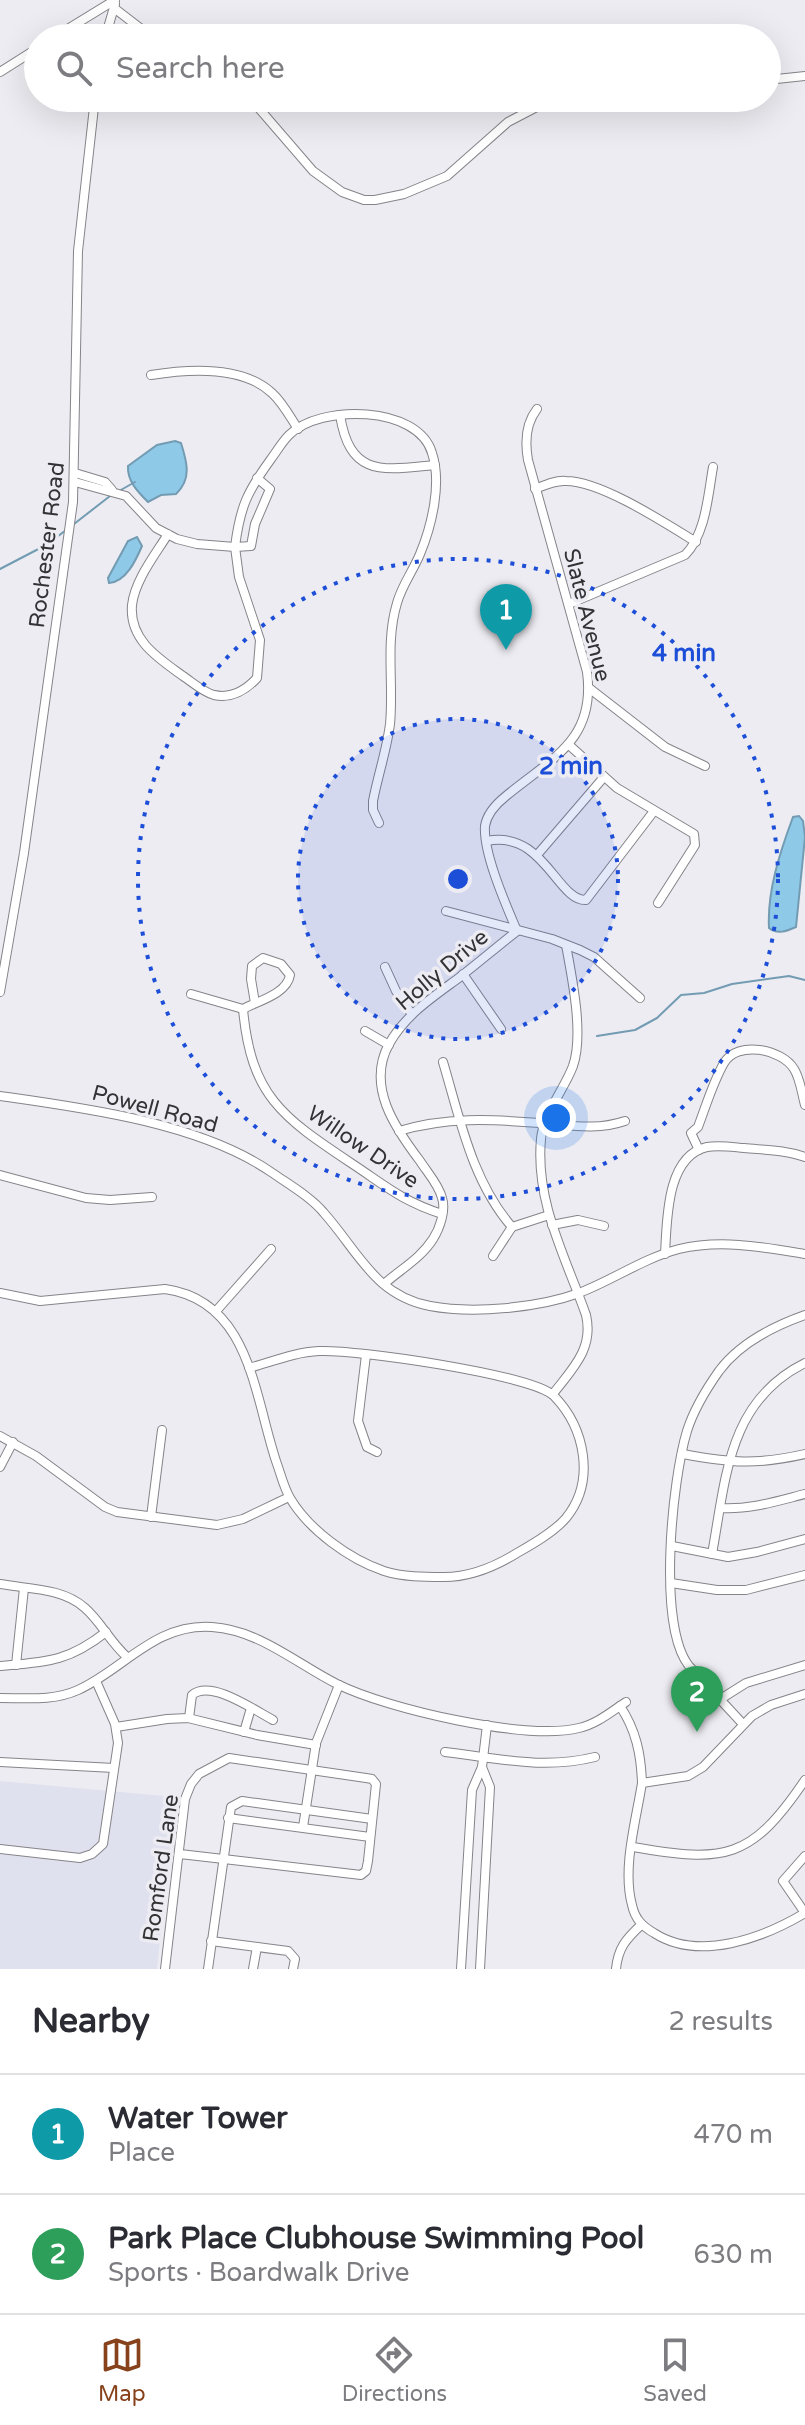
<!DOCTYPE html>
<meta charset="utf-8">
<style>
:root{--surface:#fff;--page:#f7f7f7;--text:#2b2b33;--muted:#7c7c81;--line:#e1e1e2;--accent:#87411b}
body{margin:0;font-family:"Varela Round",sans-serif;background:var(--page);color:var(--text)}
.you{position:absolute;left:556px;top:1118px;width:28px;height:28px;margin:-20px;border:6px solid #fff;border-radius:50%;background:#1a73e8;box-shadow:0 0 0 12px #1a73e833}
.badge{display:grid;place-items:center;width:52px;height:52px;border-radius:50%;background:var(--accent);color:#fff;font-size:26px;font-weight:700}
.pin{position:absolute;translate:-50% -66px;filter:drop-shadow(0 2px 4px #0008)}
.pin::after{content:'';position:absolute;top:42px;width:28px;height:24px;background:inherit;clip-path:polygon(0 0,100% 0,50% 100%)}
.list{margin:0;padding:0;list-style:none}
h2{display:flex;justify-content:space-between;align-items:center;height:104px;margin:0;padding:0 32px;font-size:34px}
h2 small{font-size:26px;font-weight:400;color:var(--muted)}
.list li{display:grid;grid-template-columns:52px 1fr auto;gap:24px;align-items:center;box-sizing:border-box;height:120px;padding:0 32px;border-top:2px solid var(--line)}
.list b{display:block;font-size:30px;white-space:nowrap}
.list p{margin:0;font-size:26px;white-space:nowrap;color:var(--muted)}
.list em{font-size:26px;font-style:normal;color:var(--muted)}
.icon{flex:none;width:44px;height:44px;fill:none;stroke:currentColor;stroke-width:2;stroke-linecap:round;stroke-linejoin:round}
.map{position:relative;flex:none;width:805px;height:1969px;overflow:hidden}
.search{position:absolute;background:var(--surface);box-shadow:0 8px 32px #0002;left:24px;right:24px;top:24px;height:88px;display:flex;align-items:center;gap:20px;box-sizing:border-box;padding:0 28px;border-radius:44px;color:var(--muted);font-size:30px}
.sheet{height:344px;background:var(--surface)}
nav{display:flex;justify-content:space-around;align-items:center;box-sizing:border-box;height:112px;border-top:2px solid var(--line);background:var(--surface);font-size:22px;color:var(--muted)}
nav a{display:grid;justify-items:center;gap:4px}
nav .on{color:var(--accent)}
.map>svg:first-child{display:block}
.built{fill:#e0e1ee}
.water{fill:#8fc9e8;stroke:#739cb3;stroke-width:2}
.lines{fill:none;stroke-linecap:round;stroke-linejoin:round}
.stream{stroke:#739cb3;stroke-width:2}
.minor-casing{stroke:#848489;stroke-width:10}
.minor{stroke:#fff;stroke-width:8}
.ring{fill:none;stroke:#1d4ed8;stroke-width:4;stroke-dasharray:4 8}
.labels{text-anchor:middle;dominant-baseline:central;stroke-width:7;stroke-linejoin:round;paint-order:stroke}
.street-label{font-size:22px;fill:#333336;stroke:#ececf2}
.centre{fill:#1d4ed8;stroke:#ececf2;stroke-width:4}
.ring-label{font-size:24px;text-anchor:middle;font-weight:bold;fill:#1d4ed8;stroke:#ececf2;stroke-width:7;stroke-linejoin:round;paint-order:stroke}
</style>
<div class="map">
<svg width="805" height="1969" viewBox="0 0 805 1969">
<rect width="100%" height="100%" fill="#ececf2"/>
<path class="built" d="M0 1781 175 1797 157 1969H0Z"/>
<g class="water">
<path d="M175 441 181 443C187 462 192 479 176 494L161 495 148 502C138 492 127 481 128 466L157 445Z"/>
<path d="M137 537 142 546C136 560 126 582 109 583L108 578 128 541Z"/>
<path d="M799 816 803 821 805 837 796 927C787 931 777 935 769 928 767 891 780 852 793 817Z"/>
</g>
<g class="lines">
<g class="stream">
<path d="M119 491 135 482"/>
<path d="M74 524 110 496"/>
<path d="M0 569 48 544 66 530"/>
<path d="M597 1036 635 1030 657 1018 681 995 704 993 732 984 789 976 805 980"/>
</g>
<defs>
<g id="minor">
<path d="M114 8 153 38"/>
<path d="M53 38 115 0"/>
<path d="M105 38 115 4"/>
<path d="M0 72 38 48"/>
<path d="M767 80 805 76"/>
<path d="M250 98 313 171 342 192 364 200H375L404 194 447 176 508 122 554 98"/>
<path d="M151 375C188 369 242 365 272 393 283 403 290 417 298 429"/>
<path d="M340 415C350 478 383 470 435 465"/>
<path d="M75 473 105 482 112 490"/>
<path d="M257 478 270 489 255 524 251 546 235 547C240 507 247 492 271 459 277 451 282 442 289 435 320 404 418 405 432 453 442 483 432 525 420 554 413 571 402 585 397 603 385 643 394 683 390 724 387 749 378 775 373 801V810L379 823"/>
<path d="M75 482 126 496 156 528 177 539 197 544 235 547 239 577 260 640 257 678C246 690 232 699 214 695 203 692 192 682 183 676 158 658 129 640 132 605 135 580 155 555 168 534"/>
<path d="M535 489C545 485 555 480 566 481 601 481 665 523 696 542"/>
<path d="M569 604 685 555C706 534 708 495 713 467"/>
<path d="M589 688 665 747 705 766"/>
<path d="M569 745 617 788 694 834 695 845 658 903"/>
<path d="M487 841C544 830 557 901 586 900L654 811"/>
<path d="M537 855 604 777"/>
<path d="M446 911 552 939 580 950 594 957 640 998"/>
<path d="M517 931C506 905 483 853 485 826 487 813 496 804 506 796 552 758 596 740 587 672L528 460C525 443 526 423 537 409"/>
<path d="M385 967 396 991 411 1013"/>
<path d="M463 974 501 1029"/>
<path d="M0 992 24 853 73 502 78 251 95 98"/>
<path d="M191 994 243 1009"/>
<path d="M243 1009C251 1096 282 1117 351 1163 386 1186 400 1200 442 1214"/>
<path d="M243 1009C258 1001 287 994 290 975L281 964 263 958 252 966 251 979 255 1003"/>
<path d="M365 1031 389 1045"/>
<path d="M443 1062C460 1119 472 1181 512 1227"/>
<path d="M0 1096C85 1108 200 1123 271 1172 288 1184 311 1197 324 1213 358 1251 374 1295 430 1306 473 1314 538 1308 579 1293 613 1280 644 1258 679 1249 721 1239 763 1247 805 1254"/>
<path d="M399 1131C446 1117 490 1119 540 1123 570 1125 595 1131 625 1121"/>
<path d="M699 1150 691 1133 698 1127C706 1106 713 1082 724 1063 737 1040 782 1049 794 1069 800 1078 802 1094 805 1105"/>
<path d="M0 1175 86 1198 110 1200 152 1197"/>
<path d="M552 1225 578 1220 604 1226"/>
<path d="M512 1227 549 1215"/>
<path d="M665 1254C667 1221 666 1156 707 1147 719 1145 732 1147 744 1148 765 1150 786 1150 805 1157"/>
<path d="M493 1256 512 1227"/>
<path d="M384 1284C401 1269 421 1258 433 1239 440 1228 446 1210 442 1198 439 1185 427 1172 420 1161 395 1128 366 1086 389 1044 406 1014 433 997 460 977 479 962 498 946 517 931"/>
<path d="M0 1293 40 1301 165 1289C251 1301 254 1397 277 1464 281 1475 284 1488 290 1498 309 1530 349 1559 384 1571 403 1577 424 1577 444 1577 470 1577 496 1566 517 1553 533 1544 554 1532 566 1518 596 1481 585 1428 554 1396 534 1375 354 1349 319 1351 295 1352 271 1362 249 1368"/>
<path d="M217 1310 271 1249"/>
<path d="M366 1355 358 1421 367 1447 377 1452"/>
<path d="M553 1394C572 1369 594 1349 586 1315 566 1258 535 1202 541 1139 543 1114 564 1090 573 1066 584 1034 572 978 566 945"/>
<path d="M0 1436 36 1456 105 1507 117 1512 217 1525 243 1519 289 1497"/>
<path d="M683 1454C731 1463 757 1465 805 1454"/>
<path d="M0 1467 13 1442"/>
<path d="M720 1508C749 1510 777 1501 805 1494"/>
<path d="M151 1517 162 1430"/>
<path d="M672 1546 728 1557 757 1552 805 1539"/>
<path d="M712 1554C726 1478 728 1401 805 1363"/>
<path d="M671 1583 717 1590H746L805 1575"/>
<path d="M0 1584C28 1589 63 1588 85 1608 101 1622 110 1642 127 1657"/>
<path d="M16 1665 24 1588"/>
<path d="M0 1666C46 1662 68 1662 106 1632"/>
<path d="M0 1698C26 1698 54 1701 78 1690 123 1670 155 1623 212 1627 259 1630 297 1664 337 1684 387 1709 526 1741 579 1728 597 1724 612 1711 626 1702"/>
<path d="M719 1700 746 1683 805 1665"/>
<path d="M620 1706C636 1730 641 1754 642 1783 636 1821 622 1868 632 1905 635 1919 642 1926 654 1933 699 1962 763 1938 805 1913"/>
<path d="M189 1718 192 1695C211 1679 254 1710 273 1720"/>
<path d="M742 1723 689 1666C657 1626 672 1480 687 1431 693 1412 707 1388 719 1371 739 1344 774 1326 805 1315"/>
<path d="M116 1727 167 1719 188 1718 257 1735 316 1745"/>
<path d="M244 1732 251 1708"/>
<path d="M445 1752C498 1758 542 1770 595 1757"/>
<path d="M0 1762 114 1768"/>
<path d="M642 1783 688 1776 703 1767 752 1716 771 1705 805 1694"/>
<path d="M228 1818 370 1837"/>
<path d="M303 1827 316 1743 339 1685"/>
<path d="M633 1847C725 1863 751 1860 805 1780"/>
<path d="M0 1849 80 1858 92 1854 103 1844 118 1743 115 1724 96 1681"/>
<path d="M805 1856 783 1881 805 1913"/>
<path d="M211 1941 288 1951 295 1959 293 1969"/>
<path d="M165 1969 185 1799 191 1784 199 1774 229 1758 366 1778 372 1779 376 1784 368 1861 366 1871 361 1875 180 1854"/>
<path d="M208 1969 231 1807 242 1801 372 1819"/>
<path d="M253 1969 257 1947"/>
<path d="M461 1969 472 1790 482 1767 487 1725"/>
<path d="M480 1969 490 1787 482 1767"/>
<path d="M616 1969C618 1948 626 1939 641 1925"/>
</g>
</defs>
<use href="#minor" class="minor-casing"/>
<use href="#minor" class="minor"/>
</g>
<circle cx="458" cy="879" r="160" fill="#1d4ed8" fill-opacity=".12"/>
<g class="ring">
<circle cx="458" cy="879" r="160"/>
<circle cx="458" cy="879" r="320"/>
</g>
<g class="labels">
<g class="street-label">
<text transform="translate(47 545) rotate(-83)">Rochester Road</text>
<text transform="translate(587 615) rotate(76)">Slate Avenue</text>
<text transform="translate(442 970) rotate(-40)">Holly Drive</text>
<text transform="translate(155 1109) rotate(15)">Powell Road</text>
<text transform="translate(363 1147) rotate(34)">Willow Drive</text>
<text transform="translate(161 1868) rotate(-82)">Romford Lane</text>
</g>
</g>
<circle cx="458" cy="879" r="12" class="centre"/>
<g class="ring-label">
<text x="684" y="661">4 min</text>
<text x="571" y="774">2 min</text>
</g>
</svg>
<div class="you"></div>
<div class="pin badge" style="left:506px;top:650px;background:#0f9aa8">1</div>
<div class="pin badge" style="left:697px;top:1732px;background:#2e9e5b">2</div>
<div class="search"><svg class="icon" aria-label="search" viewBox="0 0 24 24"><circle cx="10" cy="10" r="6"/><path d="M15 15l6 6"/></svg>Search here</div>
</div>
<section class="sheet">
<h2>Nearby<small>2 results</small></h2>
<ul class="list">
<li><span class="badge" style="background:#0f9aa8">1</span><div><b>Water Tower</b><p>Place</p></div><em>470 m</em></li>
<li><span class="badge" style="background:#2e9e5b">2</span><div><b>Park Place Clubhouse Swimming Pool</b><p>Sports · Boardwalk Drive</p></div><em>630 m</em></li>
</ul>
</section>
<nav>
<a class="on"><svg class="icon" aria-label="map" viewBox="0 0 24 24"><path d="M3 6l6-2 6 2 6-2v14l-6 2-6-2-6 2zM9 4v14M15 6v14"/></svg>Map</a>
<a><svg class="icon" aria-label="directions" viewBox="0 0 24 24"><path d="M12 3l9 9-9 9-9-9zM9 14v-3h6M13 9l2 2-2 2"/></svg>Directions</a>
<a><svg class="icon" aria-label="saved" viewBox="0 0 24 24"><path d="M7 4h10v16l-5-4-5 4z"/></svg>Saved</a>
</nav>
